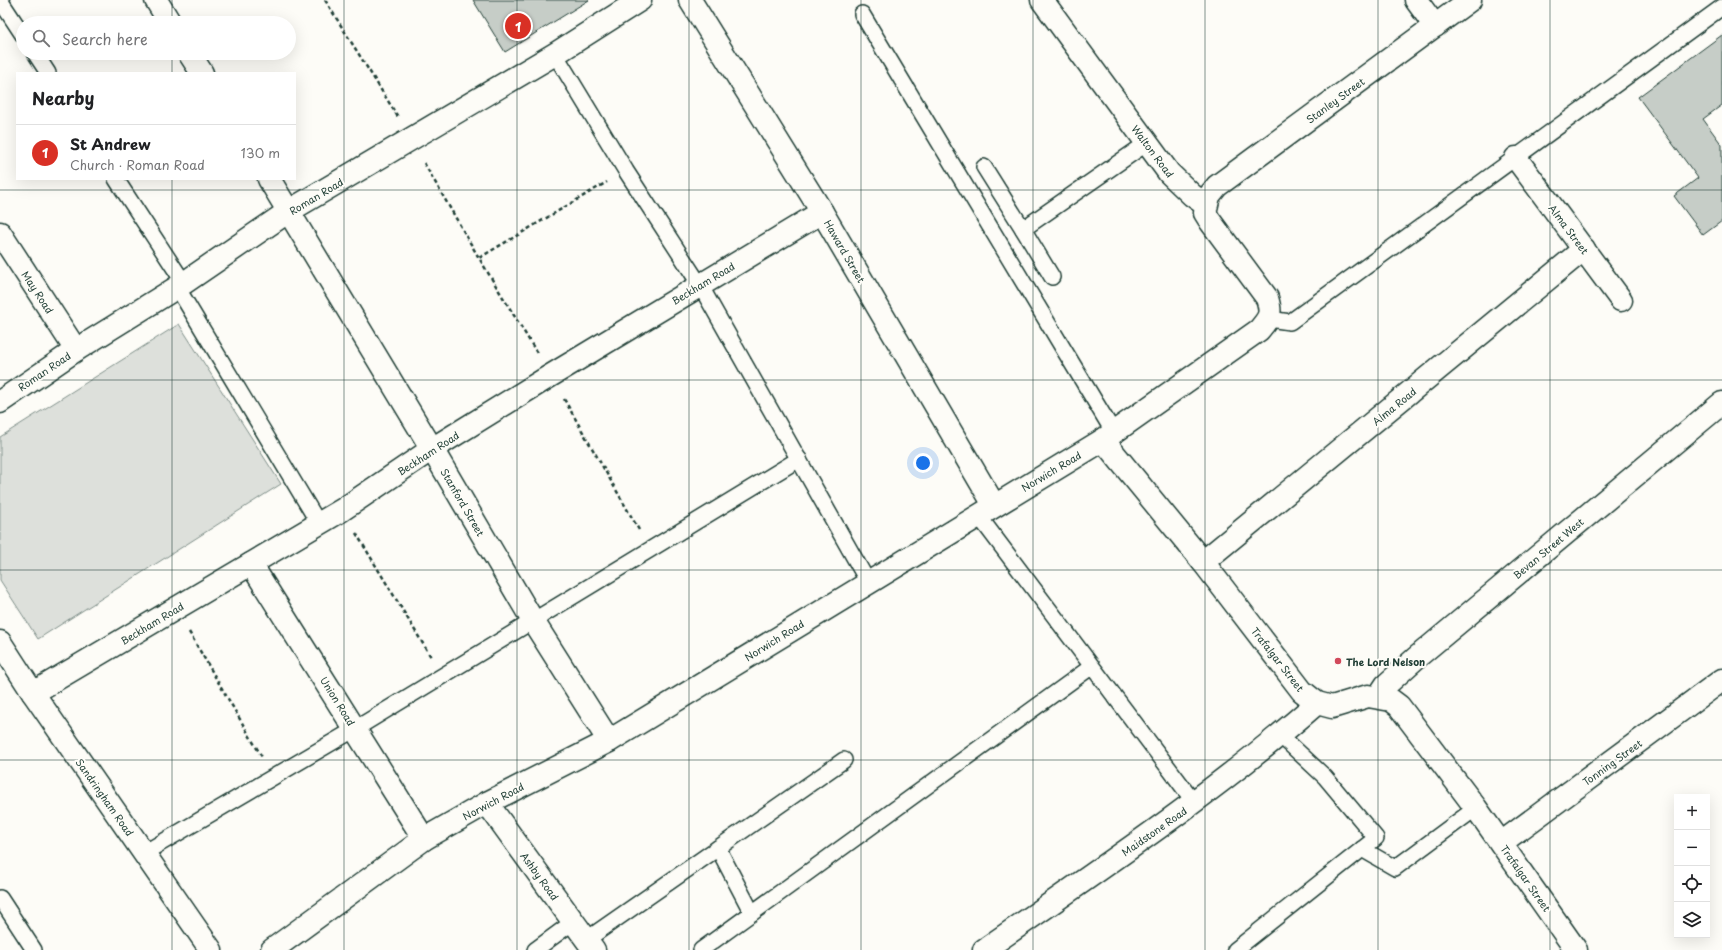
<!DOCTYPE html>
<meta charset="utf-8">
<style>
:root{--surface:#fff;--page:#f2f2f2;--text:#202124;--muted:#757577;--line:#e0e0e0;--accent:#d93025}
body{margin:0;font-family:"Playpen Sans",sans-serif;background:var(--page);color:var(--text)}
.controls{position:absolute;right:12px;bottom:12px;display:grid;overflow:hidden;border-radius:0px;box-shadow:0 4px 16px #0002}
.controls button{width:36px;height:36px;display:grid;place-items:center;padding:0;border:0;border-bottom:1px solid var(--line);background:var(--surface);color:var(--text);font:20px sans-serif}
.you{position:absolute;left:923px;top:463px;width:14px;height:14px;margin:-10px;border:3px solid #fff;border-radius:50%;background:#1a73e8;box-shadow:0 0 0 6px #1a73e833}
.badge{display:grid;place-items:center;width:26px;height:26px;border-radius:50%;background:var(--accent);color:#fff;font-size:13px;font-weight:700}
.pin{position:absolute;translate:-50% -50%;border:2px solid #fff;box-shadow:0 1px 4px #0006}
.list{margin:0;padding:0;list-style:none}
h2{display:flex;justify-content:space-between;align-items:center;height:52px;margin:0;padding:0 16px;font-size:17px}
h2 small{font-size:13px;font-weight:400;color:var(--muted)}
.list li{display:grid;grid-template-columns:26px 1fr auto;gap:12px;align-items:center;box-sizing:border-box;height:56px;padding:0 16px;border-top:1px solid var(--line)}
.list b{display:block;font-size:15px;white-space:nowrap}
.list p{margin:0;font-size:13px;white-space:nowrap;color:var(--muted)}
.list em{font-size:13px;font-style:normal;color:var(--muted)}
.icon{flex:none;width:22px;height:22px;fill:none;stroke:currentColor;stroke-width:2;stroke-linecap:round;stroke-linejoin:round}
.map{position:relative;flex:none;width:1722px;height:950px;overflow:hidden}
.search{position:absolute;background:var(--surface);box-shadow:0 4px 16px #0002;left:16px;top:16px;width:280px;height:44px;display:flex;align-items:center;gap:10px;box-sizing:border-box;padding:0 14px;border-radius:22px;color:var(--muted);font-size:15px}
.panel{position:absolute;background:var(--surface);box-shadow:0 4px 16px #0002;left:16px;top:72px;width:280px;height:108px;border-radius:0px}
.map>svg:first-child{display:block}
.green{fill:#dde0db;stroke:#7e8e88}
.building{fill:#c6cdc7;stroke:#1f3d34}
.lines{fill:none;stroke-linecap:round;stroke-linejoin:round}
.lane-casing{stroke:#1f3d34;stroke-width:18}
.street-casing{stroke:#1f3d34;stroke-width:25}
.path{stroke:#1f3d34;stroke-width:2.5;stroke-dasharray:4 3;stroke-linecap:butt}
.lane{stroke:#fdfcf7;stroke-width:15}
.street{stroke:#fdfcf7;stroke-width:22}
.grid{fill:none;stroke:#1f3d34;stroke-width:1;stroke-opacity:0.55}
.poi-dot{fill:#d1495b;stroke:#fdfcf7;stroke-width:1.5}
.labels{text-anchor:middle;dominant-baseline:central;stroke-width:4;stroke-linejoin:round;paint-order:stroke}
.street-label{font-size:10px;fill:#1f3d34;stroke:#fdfcf7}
.poi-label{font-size:10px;font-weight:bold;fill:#1f3d34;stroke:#fdfcf7;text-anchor:start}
</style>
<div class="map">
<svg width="1722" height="950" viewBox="0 0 1722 950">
<rect width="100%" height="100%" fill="#fdfcf7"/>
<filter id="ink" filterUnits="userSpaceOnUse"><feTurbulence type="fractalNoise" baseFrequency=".025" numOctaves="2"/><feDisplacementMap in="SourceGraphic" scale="8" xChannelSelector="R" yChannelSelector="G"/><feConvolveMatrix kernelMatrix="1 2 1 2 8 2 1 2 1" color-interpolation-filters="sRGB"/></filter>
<g filter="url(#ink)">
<path class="green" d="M179 324 281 484 38 639 0 580V437Z"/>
<g class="building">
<path d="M473 0H589L505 52Z"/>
<path d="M1722 35V105L1703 119 1722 145V221L1703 235 1674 196 1698 178 1638 97Z"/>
</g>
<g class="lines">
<defs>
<g id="lane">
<path d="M0 0 23 35"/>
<path d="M862 14 1114 433"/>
<path d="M35 53 48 73"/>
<path d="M555 54 626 171 700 285 868 582"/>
<path d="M984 167 1023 229 1147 143"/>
<path d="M116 179 184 283"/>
<path d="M1023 229 1052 277"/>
<path d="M177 287 319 524"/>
<path d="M1269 319 1290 322 1722 7"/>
<path d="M978 515 1195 803"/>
<path d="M1362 849 1395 868 1476 808"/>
<path d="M144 853 355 729 799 459"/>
<path d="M0 898 34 950"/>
<path d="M752 913 718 848 844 760"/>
<path d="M586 940 718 848"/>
<path d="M535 950 573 922"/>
<path d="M701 950 1091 667"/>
<path d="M1235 950 1376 838 1325 777 1280 735"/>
</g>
<g id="street">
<path d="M156 0 170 23"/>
<path d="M690 0 822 212 994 505"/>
<path d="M1042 0 1169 173 1192 195 1206 205"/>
<path d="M1416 0 1435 26"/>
<path d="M189 53 202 73"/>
<path d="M1516 158 1621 300"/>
<path d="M269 179 432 449 533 621 609 741"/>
<path d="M0 233 76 350"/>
<path d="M0 402 76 350 184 283 289 211 555 54 640 0"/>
<path d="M1103 440 1203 562 1302 691 1317 703 1332 707 1368 696 1391 700 1399 706 1476 808 1576 950"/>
<path d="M1203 562 1584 249"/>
<path d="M251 564 424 839"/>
<path d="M0 642 33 693 211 950"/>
<path d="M33 693 342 510 432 449 550 376 822 212"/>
<path d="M1378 697 1386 685 1416 658 1722 403"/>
<path d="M487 803 594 950"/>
<path d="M1501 843 1722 680"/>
<path d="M272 950 424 839 487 803 609 741 1103 440 1259 330C1270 317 1272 314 1267 298L1210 221 1205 213 1209 196 1217 186 1470 0"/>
<path d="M984 950C1097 871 1213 794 1317 703"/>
</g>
</defs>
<use href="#lane" class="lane-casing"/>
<use href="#street" class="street-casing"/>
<g class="path">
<path d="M325 0 398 117"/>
<path d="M424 163 479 258"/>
<path d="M537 353 479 258 607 182"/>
<path d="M564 399 639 530"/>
<path d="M356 533 431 657"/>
<path d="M189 632 262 757"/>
</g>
<use href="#lane" class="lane"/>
<use href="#street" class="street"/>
</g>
</g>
<path class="grid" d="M172 0V23M344 0V950M517 0V950M689 0V950M861 0V950M1033 0V950M1205 0V950M1378 0V950M1550 0V950M172 53V73M172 179V950M0 190H1722M0 380H1722M0 570H1722M0 760H1722"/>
<circle class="poi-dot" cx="1338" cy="661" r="4"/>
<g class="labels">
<g class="street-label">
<text transform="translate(1335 100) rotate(-36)">Stanley Street</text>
<text transform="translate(1153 151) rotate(53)">Walton Road</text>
<text transform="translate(316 196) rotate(-31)">Roman Road</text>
<text transform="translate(1569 229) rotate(53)">Alma Street</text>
<text transform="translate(845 251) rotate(60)">Haward Street</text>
<text transform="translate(703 283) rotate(-31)">Beckham Road</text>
<text transform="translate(38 292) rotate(57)">May Road</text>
<text transform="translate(44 371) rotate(-34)">Roman Road</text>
<text transform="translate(1394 406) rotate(-39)">Alma Road</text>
<text transform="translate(428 453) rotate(-33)">Beckham Road</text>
<text transform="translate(1051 471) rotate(-31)">Norwich Road</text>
<text transform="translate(463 502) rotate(60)">Stanford Street</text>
<text transform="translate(1548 548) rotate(-40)">Bevan Street West</text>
<text transform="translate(152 623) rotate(-31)">Beckham Road</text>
<text transform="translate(774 640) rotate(-32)">Norwich Road</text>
<text transform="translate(1278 659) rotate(52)">Trafalgar Street</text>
<text transform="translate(338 701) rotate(58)">Union Road</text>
<text transform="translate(1612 762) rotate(-36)">Tonning Street</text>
<text transform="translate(105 797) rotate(55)">Sandringham Road</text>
<text transform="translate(493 801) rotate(-28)">Norwich Road</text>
<text transform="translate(1154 831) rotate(-35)">Maidstone Road</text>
<text transform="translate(540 876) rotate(54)">Ashby Road</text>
<text transform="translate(1526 878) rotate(55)">Trafalgar Street</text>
</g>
<g class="poi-label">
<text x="1346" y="661">The Lord Nelson</text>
</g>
</g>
</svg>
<div class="controls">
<button>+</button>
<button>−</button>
<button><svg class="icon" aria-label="locate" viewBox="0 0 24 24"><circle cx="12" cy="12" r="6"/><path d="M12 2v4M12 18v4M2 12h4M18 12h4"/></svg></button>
<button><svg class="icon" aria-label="layers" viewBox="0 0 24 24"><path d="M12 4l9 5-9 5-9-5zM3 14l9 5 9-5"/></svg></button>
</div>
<div class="you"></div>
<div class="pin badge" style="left:518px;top:26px">1</div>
<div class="search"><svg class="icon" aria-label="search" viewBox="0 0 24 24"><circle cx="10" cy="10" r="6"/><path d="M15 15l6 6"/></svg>Search here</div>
<section class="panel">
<h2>Nearby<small></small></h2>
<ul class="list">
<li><span class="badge">1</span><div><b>St Andrew</b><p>Church · Roman Road</p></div><em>130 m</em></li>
</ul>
</section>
</div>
